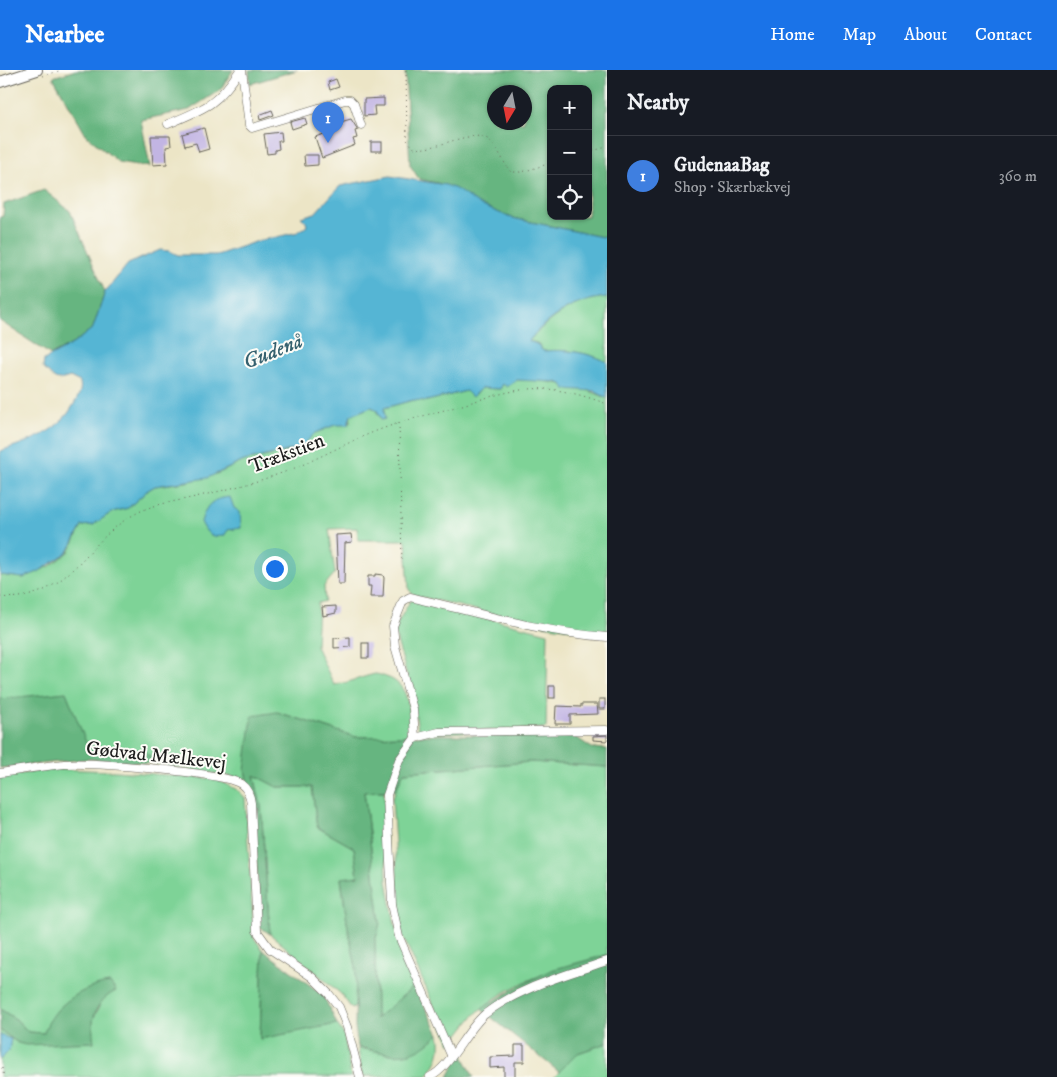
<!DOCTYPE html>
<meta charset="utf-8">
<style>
:root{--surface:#171b24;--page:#242831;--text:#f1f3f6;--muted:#9ea1a6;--line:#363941;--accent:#1a73e8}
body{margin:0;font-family:"IM FELL DW Pica",serif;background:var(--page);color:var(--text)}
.controls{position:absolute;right:15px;top:15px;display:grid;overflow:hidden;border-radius:10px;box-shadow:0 1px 4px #0004}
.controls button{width:45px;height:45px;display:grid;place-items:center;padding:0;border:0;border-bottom:1px solid var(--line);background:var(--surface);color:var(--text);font:25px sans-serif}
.compass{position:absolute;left:487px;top:15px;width:45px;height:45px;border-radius:50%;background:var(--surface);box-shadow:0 1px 4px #0004;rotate:190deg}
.you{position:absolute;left:274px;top:498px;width:18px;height:18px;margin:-12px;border:4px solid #fff;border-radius:50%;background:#1a73e8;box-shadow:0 0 0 8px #1a73e833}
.badge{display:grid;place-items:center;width:32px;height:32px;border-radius:50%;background:var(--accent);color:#fff;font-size:16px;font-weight:700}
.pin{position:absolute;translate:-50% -41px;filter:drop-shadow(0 1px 2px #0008)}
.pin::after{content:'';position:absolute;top:26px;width:18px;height:15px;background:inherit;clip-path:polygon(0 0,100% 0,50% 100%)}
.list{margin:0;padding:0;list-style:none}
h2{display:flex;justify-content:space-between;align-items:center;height:65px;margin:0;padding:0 20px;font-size:21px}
h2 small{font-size:16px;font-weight:400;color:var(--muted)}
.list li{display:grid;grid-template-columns:32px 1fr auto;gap:15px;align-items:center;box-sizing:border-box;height:80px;padding:0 20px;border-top:1px solid var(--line)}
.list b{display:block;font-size:19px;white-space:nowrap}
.list p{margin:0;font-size:16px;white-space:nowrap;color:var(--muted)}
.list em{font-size:16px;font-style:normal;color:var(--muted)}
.icon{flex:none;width:28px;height:28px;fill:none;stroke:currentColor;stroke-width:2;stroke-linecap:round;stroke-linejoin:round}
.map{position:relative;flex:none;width:607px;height:1007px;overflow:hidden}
header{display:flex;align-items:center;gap:30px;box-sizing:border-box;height:70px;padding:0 25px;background:var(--accent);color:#fff}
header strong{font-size:24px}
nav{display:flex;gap:28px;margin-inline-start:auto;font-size:18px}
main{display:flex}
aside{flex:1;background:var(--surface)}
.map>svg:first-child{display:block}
.green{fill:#7ed397;stroke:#4d785a}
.forest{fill:#66b580;stroke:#41684e;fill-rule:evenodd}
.water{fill:#55b5d4;stroke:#386878}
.building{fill:#c2b5e3}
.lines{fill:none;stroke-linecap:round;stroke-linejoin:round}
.street-casing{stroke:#656258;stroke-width:9}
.secondary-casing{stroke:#656258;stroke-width:12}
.path{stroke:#656258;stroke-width:1;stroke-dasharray:1 4;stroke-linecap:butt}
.street{stroke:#fff;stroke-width:8}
.secondary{stroke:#fff;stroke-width:10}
.labels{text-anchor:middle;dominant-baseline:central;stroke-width:4;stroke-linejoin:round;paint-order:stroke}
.street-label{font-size:20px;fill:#1c1c1c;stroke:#fdfcf7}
.water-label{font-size:21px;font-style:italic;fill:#36616f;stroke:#fdfcf7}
</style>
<header>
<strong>Nearbee</strong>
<nav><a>Home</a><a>Map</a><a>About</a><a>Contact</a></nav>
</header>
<main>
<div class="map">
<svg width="607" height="1007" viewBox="0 0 607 1007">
<rect width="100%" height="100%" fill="#fdfcf7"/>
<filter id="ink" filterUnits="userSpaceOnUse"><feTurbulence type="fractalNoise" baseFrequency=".02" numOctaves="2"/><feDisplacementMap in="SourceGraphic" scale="10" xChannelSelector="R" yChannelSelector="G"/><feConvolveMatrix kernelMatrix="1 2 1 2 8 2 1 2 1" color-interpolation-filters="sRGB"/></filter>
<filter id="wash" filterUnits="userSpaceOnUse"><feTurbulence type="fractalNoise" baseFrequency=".0096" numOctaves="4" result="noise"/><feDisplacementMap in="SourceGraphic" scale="20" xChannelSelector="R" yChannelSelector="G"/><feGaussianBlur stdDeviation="1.12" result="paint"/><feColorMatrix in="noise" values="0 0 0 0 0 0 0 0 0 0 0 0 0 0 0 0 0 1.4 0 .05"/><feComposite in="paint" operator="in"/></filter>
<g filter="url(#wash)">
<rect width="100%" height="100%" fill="#ece5c6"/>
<g class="green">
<path d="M607 227V292C588 282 565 279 543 281L537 273 529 271C550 247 574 230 607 227Z"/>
<path d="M517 310C548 310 579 315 607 328V564L535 554 414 525 409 520 406 470H358L357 458 329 459 335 503 324 516 325 531 318 533 316 576 334 615C349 613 361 607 375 604 379 604 383 606 386 607 411 614 410 644 411 666L356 667 277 642 245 700 247 709 157 694 143 680 88 677 0 629V505L23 508 50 496 69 482 82 456 93 455 112 442 128 438 148 420 155 416 186 412 219 403 244 391 292 381 300 378 315 363 335 355 350 353 351 345 371 337 376 339 378 345 384 338 413 330 427 331 466 321 474 326 481 318 500 319 503 314Z"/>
<path d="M415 530 548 563 546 658 419 664 411 619 395 564 398 552 410 531Z"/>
<path d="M531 692 607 697V885C563 897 517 909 481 939 470 948 461 963 451 974L401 862 392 729 404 702Z"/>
<path d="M55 699 116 701 215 709 238 720 245 728 254 868 263 880 260 968 337 954 344 965 351 1007H0V960L18 973 93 972 91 954 110 913 44 963 28 962 17 950 0 939V707Z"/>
<path d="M254 705 277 717H312L317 757 354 778 358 806 341 809 347 852 356 897 355 937 352 939 341 924 270 864 261 736Z"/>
<path d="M364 721H384L387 811 398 871 414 916 376 950 375 872 380 853Z"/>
<path d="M439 964C443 980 437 994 427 1006H362L358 978 397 985Z"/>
<path d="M607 973V1007H554L578 983Z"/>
</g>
<g class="forest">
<path d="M76 0H233L220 20 189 40 141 50 150 97 118 92 86 65 53 7Z"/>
<path d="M249 0H297L250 14Z"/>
<path d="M405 0H607V168L512 148 480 135 446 115 419 109 410 95ZM551 19H588V146H551ZM494 22H524V52H494Z"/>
<path d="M44 120 70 141 105 222 93 258 74 273 51 285 0 251V147L3 146 4 134Z"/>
<path d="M66 622 88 677 144 680 157 694 87 689 0 698V629Z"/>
<path d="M277 642 356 667 443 665 574 666 592 678 607 679V697L531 692 404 702 395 720 364 722 380 853 375 872 376 949 414 916 439 964C409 993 395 985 358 977L355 957 356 897 347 852 341 808 358 806 354 778 317 757 312 717H277L254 705 261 736 270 864 260 857 254 741 245 700 252 646Z"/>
<path d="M263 880 323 925 337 954 260 969Z"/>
<path d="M607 885V973L578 983 559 1002 481 939 514 919 551 900Z"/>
<path d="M110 913 116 921C95 931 90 949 94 972L26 975 18 973 0 960V939L17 950 28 962 44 963C52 936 83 916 110 913Z"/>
<path d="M461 982 474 1007H448Z"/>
</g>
<g class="water">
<path d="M390 106 446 115 456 119 480 135 512 148 607 168V227C576 230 548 246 529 271L537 274 543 281C565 279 588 282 607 292V328L594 321 565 319 562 314 556 312 517 310 507 317 503 314 500 319 481 318 472 327 466 321 427 331 413 330 384 338 385 349 382 350 376 339 371 337 351 345 348 355H335L315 363 300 378 244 391 207 408 155 416 148 420 128 438 112 442 93 455 82 456 68 482 38 502 23 508 0 505V381C30 371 58 363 74 334 78 327 82 321 80 312L70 307C52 313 57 309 43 298L44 290 74 273 93 258 105 222 128 194 160 180 169 181 178 185H217L255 172 298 162 307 156 306 152 301 147 315 143 340 116Z"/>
<path d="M230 427 234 438 240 442 241 458 228 460 224 466C210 468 207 464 201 452 206 435 211 429 230 427Z"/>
<path d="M0 965 11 969 9 981 0 990Z"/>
</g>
<g id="blocks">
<g class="building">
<path d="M336 9 339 17 330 20 328 12Z"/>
<path d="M384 28V36H374L375 45 364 46V29Z"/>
<path d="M272 40 274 45 260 50 259 45Z"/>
<path d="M327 44 330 55 351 49 358 60 355 61 357 68 353 69 355 75 322 88 315 67 324 64 319 46Z"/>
<path d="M305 48 307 54 292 59 290 52Z"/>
<path d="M204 58 209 79 199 82 196 73 185 76 182 64Z"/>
<path d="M281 62 282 71H278L279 79 275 80V83L267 84 264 64Z"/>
<path d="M151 66H170L171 76 166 77 167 94 153 95Z"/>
<rect x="371" y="72" width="11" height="9"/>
<path d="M304 85H318V95L305 96Z"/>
<path d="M351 464 352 472 345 473 344 514H338L336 465Z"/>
<path d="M375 504 383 505 384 508 383 527H370L371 516H368V506H375Z"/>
<path d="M336 536V543L323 546 322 537Z"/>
<path d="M350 567V577L334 578V568Z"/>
<rect x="362" y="573" width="7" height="15"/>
<rect x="549" y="616" width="6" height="12"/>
<rect x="599" y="629" width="6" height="10"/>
<path d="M581 634H597L598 644 570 645V654H555L556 636 581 637Z"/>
<path d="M607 665V671L593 670V666Z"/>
<path d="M515 975H524V992H515V1007H504V997L490 998V987L515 986Z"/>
</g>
</g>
</g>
<g filter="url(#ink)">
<use href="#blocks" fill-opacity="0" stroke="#656258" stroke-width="1"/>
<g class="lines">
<defs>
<g id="street">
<path d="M242 0 249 55 252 58 345 30H350L354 34 361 55"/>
<path d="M168 54C206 38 217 35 240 0"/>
<path d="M415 668 439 662 606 660"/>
<path d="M0 703C21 700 43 696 64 694 90 692 223 702 241 714 248 719 250 725 251 733L257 861 270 879 312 907 329 924 339 937 347 957 360 1007"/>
<path d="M451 985 399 867 392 834 387 725 399 690 415 668 413 639 395 576 393 556 403 531 410 527C475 542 539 562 607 567"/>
<path d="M430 1007C450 998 466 960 485 944 520 917 566 905 607 891"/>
</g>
<path id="secondary" d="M0 12 37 0"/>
</defs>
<use href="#street" class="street-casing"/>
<use href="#secondary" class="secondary-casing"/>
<g class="path">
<path d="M406 0 407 70 414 78C435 82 472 57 489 70 498 77 503 93 511 102H522L551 93"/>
<path d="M43 6 62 0"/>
<path d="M588 82 607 77"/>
<path d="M399 353 402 493"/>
<path d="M0 527C69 534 85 469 137 443 153 434 173 432 191 428 221 421 250 414 279 404 308 394 334 379 362 367 393 353 427 345 459 336 482 329 506 321 529 319 555 317 583 325 607 334"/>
<path d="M2 998 4 1007"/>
</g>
<use href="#street" class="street"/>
<use href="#secondary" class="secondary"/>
</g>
</g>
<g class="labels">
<g class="street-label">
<text transform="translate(287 384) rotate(-21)">Trækstien</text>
<text transform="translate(156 686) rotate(6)">Gødvad Mælkevej</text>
</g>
<g class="water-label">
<text transform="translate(273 282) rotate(-22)">Gudenå</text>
</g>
</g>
</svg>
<div class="controls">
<button>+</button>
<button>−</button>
<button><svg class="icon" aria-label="locate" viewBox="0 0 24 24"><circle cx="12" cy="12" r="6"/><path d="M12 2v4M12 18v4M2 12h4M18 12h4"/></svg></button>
</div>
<svg class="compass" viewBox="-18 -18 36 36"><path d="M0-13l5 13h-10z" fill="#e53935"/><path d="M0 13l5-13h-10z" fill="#9ea1a6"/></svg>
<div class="you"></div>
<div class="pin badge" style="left:328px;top:73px;background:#3f7fe0">1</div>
</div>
<aside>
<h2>Nearby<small></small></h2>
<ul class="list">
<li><span class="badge" style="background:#3f7fe0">1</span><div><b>GudenaaBag</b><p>Shop · Skærbækvej</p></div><em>360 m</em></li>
</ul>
</aside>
</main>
